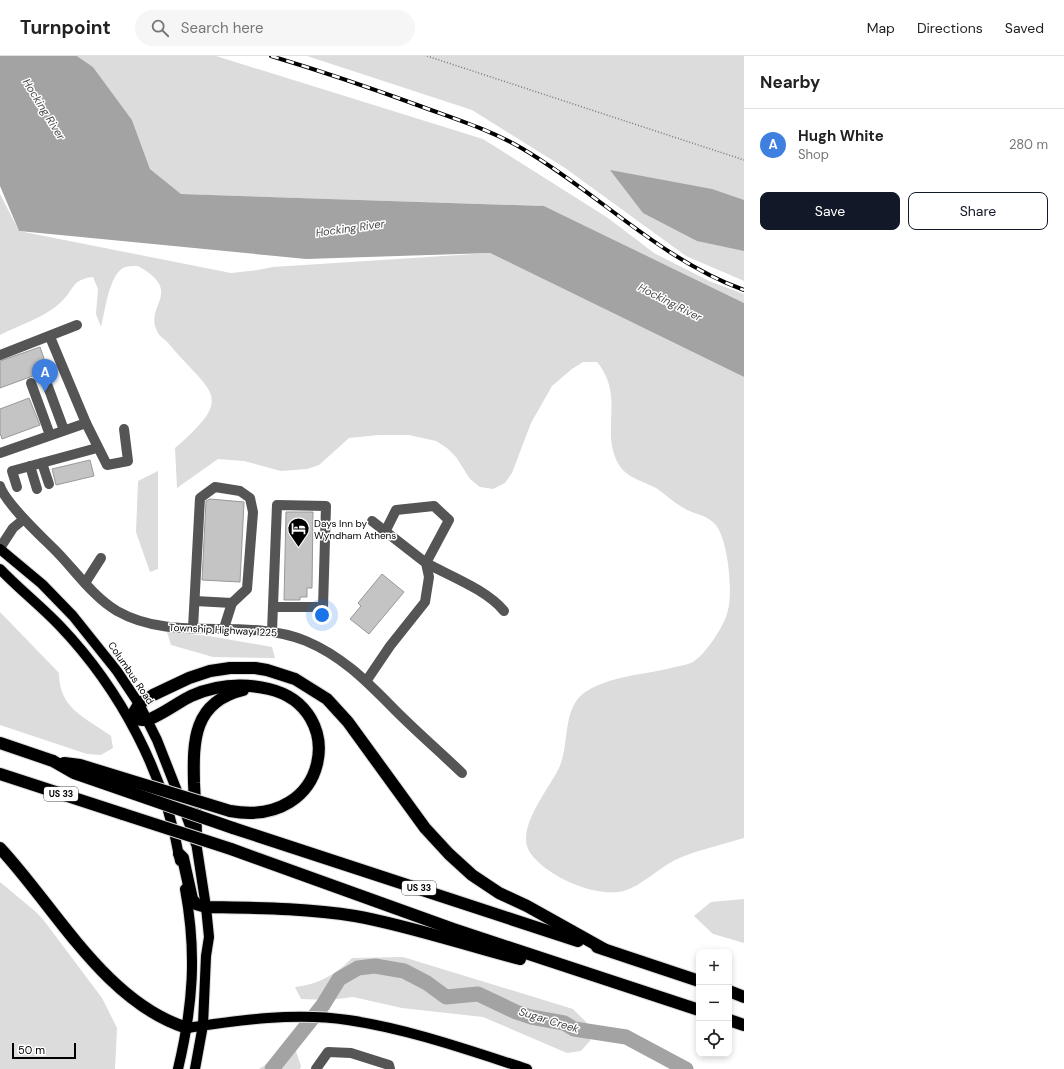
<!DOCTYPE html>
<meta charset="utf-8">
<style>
:root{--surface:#fff;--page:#f6f6f6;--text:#222;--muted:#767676;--line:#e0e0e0;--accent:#111827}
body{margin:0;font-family:"DM Sans",sans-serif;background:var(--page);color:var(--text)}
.controls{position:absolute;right:12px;bottom:12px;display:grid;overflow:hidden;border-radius:8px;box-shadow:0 2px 6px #0003}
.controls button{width:36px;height:36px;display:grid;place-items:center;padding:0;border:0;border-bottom:1px solid var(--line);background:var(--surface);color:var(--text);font:20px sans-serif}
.scale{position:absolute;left:12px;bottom:10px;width:64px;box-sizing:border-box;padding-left:4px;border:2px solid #000;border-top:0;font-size:11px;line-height:14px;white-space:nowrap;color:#000;-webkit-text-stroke:3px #fff;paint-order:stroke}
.you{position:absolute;left:322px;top:559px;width:14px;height:14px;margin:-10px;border:3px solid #fff;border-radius:50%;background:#1a73e8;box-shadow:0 0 0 6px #1a73e833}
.badge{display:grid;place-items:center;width:26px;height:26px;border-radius:50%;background:var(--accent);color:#fff;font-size:13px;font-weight:700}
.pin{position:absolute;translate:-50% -33px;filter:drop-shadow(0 1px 2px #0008)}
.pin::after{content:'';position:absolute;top:21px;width:14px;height:12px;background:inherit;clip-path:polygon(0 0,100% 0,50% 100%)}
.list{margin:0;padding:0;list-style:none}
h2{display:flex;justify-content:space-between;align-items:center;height:52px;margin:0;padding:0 16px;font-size:17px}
h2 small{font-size:13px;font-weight:400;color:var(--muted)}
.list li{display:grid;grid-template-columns:26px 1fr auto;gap:12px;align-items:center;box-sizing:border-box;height:72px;padding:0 16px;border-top:1px solid var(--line)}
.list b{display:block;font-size:15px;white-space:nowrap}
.list p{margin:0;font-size:13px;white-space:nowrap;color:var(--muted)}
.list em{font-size:13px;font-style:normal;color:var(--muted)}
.actions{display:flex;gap:8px;padding:12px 16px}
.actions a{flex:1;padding:9px 0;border:1px solid var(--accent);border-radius:8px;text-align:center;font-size:14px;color:var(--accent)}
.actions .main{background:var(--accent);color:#fff}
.icon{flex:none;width:22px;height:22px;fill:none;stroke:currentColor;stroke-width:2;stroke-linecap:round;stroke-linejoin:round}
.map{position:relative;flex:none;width:744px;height:1013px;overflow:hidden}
header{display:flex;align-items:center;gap:24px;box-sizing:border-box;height:56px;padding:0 20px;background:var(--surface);border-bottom:1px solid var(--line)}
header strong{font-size:19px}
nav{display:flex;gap:22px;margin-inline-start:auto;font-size:14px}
.search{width:280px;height:36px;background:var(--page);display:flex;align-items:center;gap:10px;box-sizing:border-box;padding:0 14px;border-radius:22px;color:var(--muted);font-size:15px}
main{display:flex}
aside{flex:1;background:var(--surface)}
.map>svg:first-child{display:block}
.green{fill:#dcdcdc}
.water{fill:#a3a3a3}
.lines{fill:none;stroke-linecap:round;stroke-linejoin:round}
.river{stroke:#a3a3a3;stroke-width:15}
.building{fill:#c4c4c4;stroke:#999}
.major-casing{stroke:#dbdbdb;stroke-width:12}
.highway-casing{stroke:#dbdbdb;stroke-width:14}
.path{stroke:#777;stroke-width:1.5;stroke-dasharray:1 2;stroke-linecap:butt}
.minor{stroke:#555;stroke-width:10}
.major{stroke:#000;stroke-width:10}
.highway{stroke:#000;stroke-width:12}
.rail-casing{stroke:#000;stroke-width:4}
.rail{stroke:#fff;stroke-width:2.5;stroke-dasharray:8;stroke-linecap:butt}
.highway-bridge-casing{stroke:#dbdbdb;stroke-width:14;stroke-linecap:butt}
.highway-bridge{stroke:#000;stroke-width:12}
.labels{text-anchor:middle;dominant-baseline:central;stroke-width:3;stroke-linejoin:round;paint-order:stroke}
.shield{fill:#fff;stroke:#4c4c4c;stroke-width:1}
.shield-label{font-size:9px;font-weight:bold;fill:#000}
.poi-label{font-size:10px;fill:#000;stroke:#fff;text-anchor:start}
.street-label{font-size:10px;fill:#000;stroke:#fff}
.water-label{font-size:11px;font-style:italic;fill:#444;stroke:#fff}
</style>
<header>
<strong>Turnpoint</strong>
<div class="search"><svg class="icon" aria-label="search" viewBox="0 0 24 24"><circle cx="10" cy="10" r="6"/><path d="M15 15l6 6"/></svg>Search here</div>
<nav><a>Map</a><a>Directions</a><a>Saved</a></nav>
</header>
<main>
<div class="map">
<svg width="744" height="1013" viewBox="0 0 744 1013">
<rect width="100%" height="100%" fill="#fff"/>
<g class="green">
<path d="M77 0H216L483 83 608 162 654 197 709 225 744 238V247L544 150 181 138 150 113 132 64 93 11Z"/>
<path d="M307 0H744V225L686 200 565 112 472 54Z"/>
<path d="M0 138 19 175 231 217 258 214 273 211 490 197 744 321V782C721 789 697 794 675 804 659 812 641 830 624 835 596 842 548 821 531 798 513 775 549 733 559 712 570 688 562 653 584 637 608 620 643 619 671 612 678 610 687 609 693 606 702 600 708 591 714 583 719 575 726 564 728 554 733 536 728 480 714 467 705 458 692 458 682 451 673 446 665 438 656 432 643 425 627 422 619 409 599 375 626 341 597 306H583L572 313 552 330 531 367 512 417 505 427 493 433 480 431 470 423 456 401 447 392 436 385 409 379H379L349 382 319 409 307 413 281 415 244 405 218 403 177 432 175 392C236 339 212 339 169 288 166 284 160 281 158 277 142 250 186 237 138 210 134 210 128 210 125 211 109 217 105 256 101 271L96 258 98 233 93 221C71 224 75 232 63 244 47 261 21 268 0 279Z"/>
<path d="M158 415V513L150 516 136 476 138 425Z"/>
<path d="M0 556 59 617C59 653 85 661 111 680L113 692 101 699 87 698 0 669Z"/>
<path d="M167 576 209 580 272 591 275 602 213 601 171 589Z"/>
<path d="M0 826 36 856 45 866 102 942 117 972 115 1013H0Z"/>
<path d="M744 843V887L713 878 694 860 711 846Z"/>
<path d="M403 901 573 953 592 972 590 985 581 995 567 997 483 961 402 952 353 941 329 944 301 943 295 931C317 929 337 918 352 902Z"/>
<path d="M296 995 301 1010 300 1013H259L283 997Z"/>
</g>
<g class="water">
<path d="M0 0H77L93 11 132 64 150 113 181 138 544 150 744 247V321L490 197 306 203 19 175 0 130Z"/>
<path d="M610 114 712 133 744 144V195L697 185 643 157Z"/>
</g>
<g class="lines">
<path class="river" d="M272 1013 323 949 339 923 358 912 375 910 404 915 427 927 446 941 478 938 516 956 531 961 564 967 574 973 626 981 686 1013"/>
</g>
<g class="building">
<path d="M40 291 48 314H42L38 318 0 332V305Z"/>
<path d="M29 342 40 369 2 383 0 377V353Z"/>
<path d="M90 404 94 420 56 429 52 413Z"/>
<path d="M210 443 244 446 240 526 202 524 206 445Z"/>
<path d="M286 456H313L312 532H307V541H300V544H284Z"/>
<path d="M382 518 404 536 369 578 350 563 361 550 358 547Z"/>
</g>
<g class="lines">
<defs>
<g id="major">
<path d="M0 493 42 528 73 560 117 615 139 648 157 684 179 740 196 786 206 851 209 881 206 900 203 969 195 1013"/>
<path d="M0 513C19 533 41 550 60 570 121 634 165 718 180 805"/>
<path d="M187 972C239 964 296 956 348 964 409 973 468 994 527 1013"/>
<path d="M178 1013C193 950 197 897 185 833"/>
</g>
<g id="highway">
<path d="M0 687 53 705"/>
<path d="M0 718 123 758"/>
<path d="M230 755C330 773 349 652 269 633 243 627 216 629 191 640 180 645 156 663 146 664 141 664 135 663 130 663L139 648 153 639 189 622 210 615 230 612H255L267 614 295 623 327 643 348 666 425 772 449 798 472 819 499 837 527 850 604 893"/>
<path d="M233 772 578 885"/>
<path d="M196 786C196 767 195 747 194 727 193 685 193 646 243 634"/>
<path d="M0 792C56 852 105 946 187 972"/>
<path d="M231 793 453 873 699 954"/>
<path d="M179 798 183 802 192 843 196 848 206 851C256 852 306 852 355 860 411 870 465 889 520 903"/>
<path d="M597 891 699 925"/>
<path d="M729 935 744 941"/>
<path d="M729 964 744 969"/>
</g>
</defs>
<use href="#major" class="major-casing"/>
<use href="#highway" class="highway-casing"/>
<path class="path" d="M427 0 744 104"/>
<g class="minor">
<path d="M0 299 77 269"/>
<path d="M44 320 64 374"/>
<path d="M31 327 50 379"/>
<path d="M86 367 107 409 128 405 124 373"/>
<path d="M0 397 86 367 50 281"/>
<path d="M42 407 49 428"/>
<path d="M30 410 37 433"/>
<path d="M0 430C5 447 41 480 55 494 75 514 92 540 117 555 175 588 246 560 306 585 344 601 368 627 396 655 417 676 440 696 462 717"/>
<path d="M17 431 12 415 97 392"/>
<path d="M385 476 396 454 434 450 449 464 426 507C450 520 487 534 504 555"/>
<path d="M0 492 13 472 24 463"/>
<path d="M85 527 101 502"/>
<path d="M195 545 232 547"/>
<path d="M193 572 200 442 215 431 240 435 250 442 253 456 247 533 232 547 224 572"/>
<path d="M272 575 277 449 326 450 323 551H274"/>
<path d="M367 624 390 590 425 546 429 521 426 507 372 465"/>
<path d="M316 1013 328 996 351 997 389 1009 390 1013"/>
</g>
<use href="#major" class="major"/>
<use href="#highway" class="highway"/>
<defs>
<path id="rail" d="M271 0C321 15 371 32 420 50 455 63 491 74 523 93 598 137 661 204 744 234"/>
</defs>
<use href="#rail" class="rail-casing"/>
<use href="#rail" class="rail"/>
<defs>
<g id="highway-bridge">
<path d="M53 705 74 717 233 772"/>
<path d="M64 707 80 709 230 755"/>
<path d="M123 758 231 793"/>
</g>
</defs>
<use href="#highway-bridge" class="highway-bridge-casing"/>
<use href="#highway-bridge" class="highway-bridge"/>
</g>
<defs>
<symbol id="hotel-pin" viewBox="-11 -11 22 30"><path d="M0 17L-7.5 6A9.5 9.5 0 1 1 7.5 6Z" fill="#000" stroke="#fff"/><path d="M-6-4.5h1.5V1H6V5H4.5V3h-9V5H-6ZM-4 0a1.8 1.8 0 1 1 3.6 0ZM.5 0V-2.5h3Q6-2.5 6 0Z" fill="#fff"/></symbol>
</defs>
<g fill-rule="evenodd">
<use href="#hotel-pin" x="286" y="460" width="25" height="34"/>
</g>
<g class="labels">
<g class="shield">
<rect x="44" y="731" width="34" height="14" rx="3"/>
<rect x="402" y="825" width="34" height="14" rx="3"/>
</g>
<g class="shield-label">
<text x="61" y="738">US 33</text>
<text x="419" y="832">US 33</text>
</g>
<g class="poi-label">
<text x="314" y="467">Days Inn by<tspan x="314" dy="12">Wyndham Athens</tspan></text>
</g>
<g class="street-label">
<text transform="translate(223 574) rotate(3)">Township Highway 1225</text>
<text transform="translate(131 617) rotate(56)">Columbus Road</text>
</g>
<g class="water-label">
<text transform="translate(44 53) rotate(58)">Hocking River</text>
<text transform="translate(350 172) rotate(-8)">Hocking River</text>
<text transform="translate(670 246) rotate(27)">Hocking River</text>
<text transform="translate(549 964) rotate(17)">Sugar Creek</text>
</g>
</g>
</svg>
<div class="controls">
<button>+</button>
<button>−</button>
<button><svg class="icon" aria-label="locate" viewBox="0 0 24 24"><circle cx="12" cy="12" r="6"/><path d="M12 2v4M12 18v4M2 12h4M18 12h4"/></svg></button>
</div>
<div class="scale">50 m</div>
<div class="you"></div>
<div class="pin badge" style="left:45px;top:336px;background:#3f7fe0">A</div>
</div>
<aside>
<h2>Nearby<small></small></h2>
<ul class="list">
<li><span class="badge" style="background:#3f7fe0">A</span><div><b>Hugh White</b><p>Shop</p></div><em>280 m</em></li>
</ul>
<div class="actions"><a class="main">Save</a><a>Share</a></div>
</aside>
</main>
